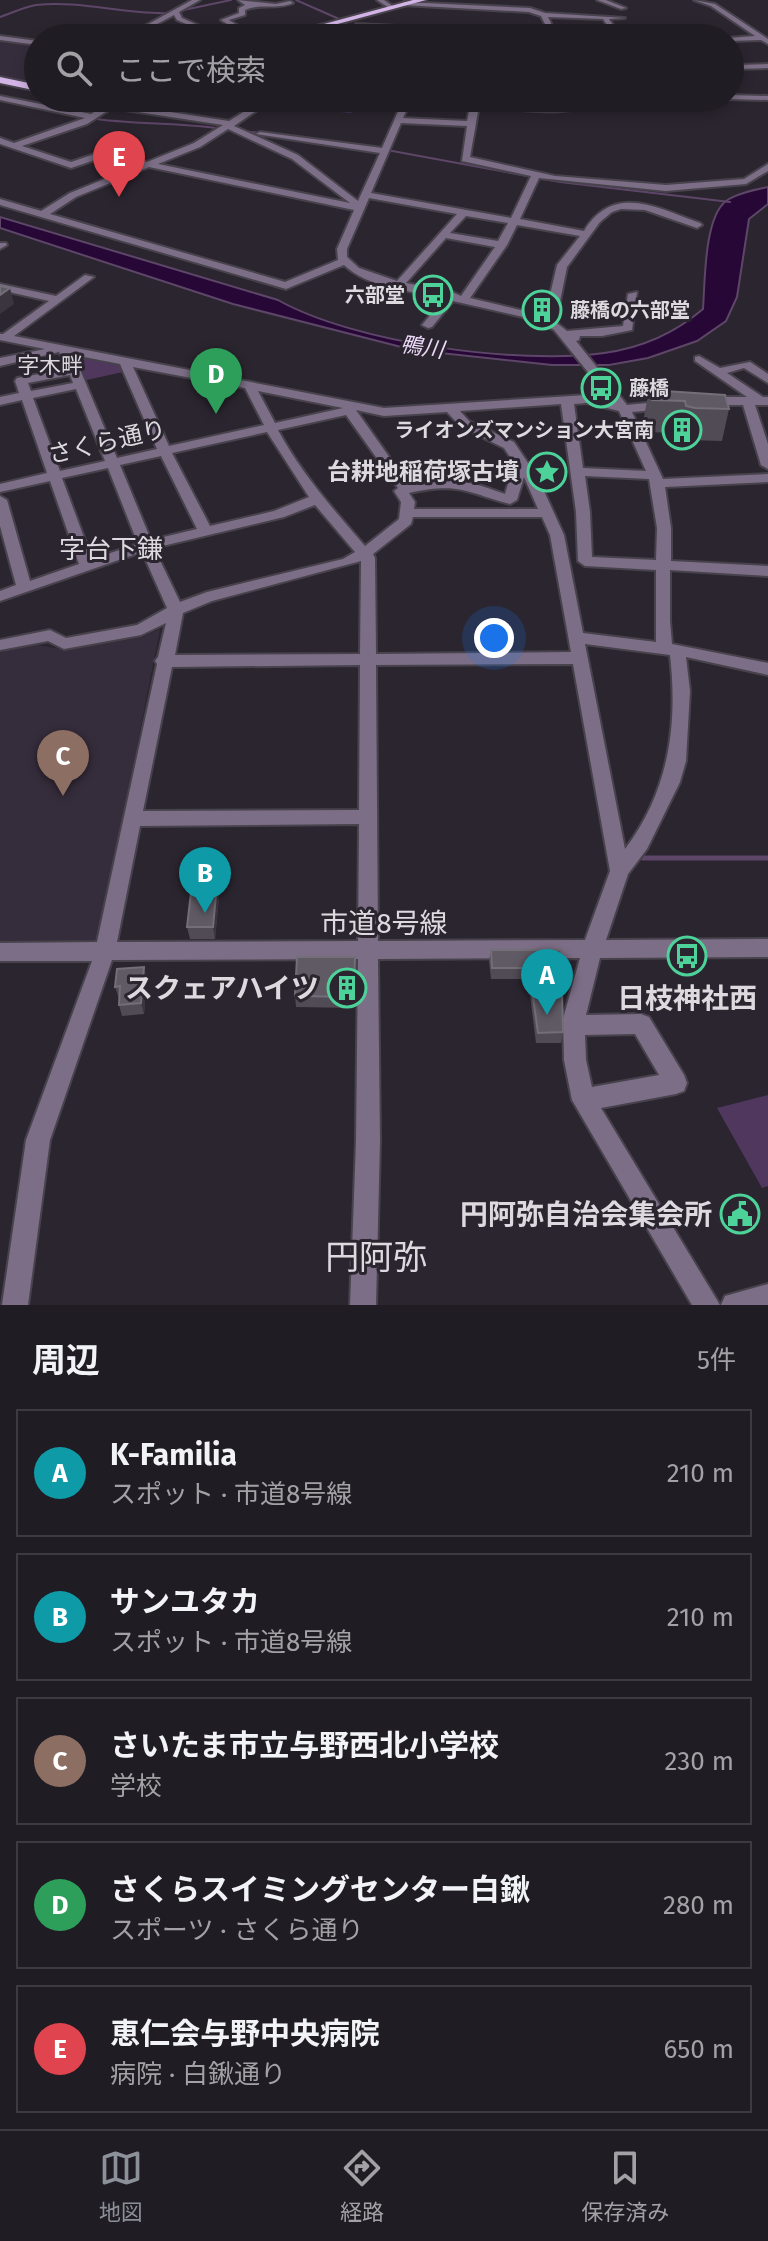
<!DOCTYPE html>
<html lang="ja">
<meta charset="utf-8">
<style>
:root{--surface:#201c23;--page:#2d2930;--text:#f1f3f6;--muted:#a2a1a6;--line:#3d3a41;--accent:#8c9099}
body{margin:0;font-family:"Fira Sans","Noto Sans JP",sans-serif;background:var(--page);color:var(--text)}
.you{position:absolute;left:494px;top:638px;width:28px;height:28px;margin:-20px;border:6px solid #fff;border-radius:50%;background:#1a73e8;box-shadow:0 0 0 12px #1a73e833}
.badge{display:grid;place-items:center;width:52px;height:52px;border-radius:50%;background:var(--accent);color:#fff;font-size:26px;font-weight:700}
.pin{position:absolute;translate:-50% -66px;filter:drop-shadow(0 2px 4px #0008)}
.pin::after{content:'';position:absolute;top:42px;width:28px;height:24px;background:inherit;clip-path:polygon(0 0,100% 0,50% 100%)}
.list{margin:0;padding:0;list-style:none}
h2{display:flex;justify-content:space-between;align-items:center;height:104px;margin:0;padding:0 32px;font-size:34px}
h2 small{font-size:26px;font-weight:400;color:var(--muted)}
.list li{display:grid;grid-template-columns:52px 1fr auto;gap:24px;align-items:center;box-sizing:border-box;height:128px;margin:0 16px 16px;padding:0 16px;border:2px solid var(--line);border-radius:0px}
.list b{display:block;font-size:30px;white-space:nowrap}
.list p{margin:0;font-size:26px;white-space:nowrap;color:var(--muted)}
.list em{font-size:26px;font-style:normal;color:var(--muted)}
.icon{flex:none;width:44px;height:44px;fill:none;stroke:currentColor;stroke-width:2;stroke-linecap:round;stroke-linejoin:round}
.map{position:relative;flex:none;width:768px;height:1305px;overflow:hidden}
.search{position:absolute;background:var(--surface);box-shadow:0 4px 12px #0003;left:24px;right:24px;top:24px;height:88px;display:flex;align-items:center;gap:20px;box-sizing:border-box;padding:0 28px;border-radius:44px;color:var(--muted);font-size:30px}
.sheet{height:824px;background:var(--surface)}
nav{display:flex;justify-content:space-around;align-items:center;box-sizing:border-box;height:112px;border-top:2px solid var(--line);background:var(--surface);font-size:22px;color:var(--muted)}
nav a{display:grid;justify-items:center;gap:4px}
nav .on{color:var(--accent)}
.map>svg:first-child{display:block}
.built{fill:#362d3c}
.green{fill:#4f375e}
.water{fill:#260735;stroke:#5d4668;stroke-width:2}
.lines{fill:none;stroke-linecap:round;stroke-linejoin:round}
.stream-far1{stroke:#5d4668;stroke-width:2}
.stream{stroke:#5d4668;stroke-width:5}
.minor-casing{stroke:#47424b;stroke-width:4}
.major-casing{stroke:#47424b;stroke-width:4}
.minor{fill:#7c6e86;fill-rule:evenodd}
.major{fill:#d2b4e6;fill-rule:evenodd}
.wall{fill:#504b55}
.shaded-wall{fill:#3b3540}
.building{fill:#605a64;stroke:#736e77;stroke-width:2}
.labels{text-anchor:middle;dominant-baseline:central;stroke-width:6;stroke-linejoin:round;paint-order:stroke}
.far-poi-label{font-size:20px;font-weight:bold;fill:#dcd9df;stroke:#2b252f;text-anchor:end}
.far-water-label{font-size:22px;font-style:italic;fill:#ecd9f9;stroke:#2b252f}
.far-neighbourhood-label{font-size:22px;fill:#dcd9df;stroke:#2b252f}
.street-label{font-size:24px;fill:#dcd9df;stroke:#2b252f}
.poi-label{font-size:24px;font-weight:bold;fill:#dcd9df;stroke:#2b252f;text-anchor:end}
.neighbourhood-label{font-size:26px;fill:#dcd9df;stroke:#2b252f}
.near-street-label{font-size:28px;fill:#dcd9df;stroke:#2b252f}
.near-poi-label{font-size:28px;font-weight:bold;fill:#dcd9df;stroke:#2b252f;text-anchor:end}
.near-quarter-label{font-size:34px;fill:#dcd9df;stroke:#2b252f}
</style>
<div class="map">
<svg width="768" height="1305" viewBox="0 0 768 1305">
<rect width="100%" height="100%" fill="#2b252f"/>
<g class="built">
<path d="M0 40 38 44V83L33 85 0 77Z"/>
<path d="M160 629 98 943 0 944V650L37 645 66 650 143 637Z"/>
</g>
<g class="green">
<path d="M316 98 395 101 399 106 398 109 356 107 351 113 308 109Z"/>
<path d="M77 355 121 364 123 372 82 381 72 357Z"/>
<path d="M768 1095V1186L762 1188 717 1108Z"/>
</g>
<path class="water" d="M768 187V204L749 219 737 297 726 321 697 341 648 358 609 365H552L413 350 233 304 0 228V217L278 300C354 343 518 365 604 353 641 348 675 333 703 309 705 282 704 218 726 201 737 193 755 190 768 187Z"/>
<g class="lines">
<g class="stream-far1">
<path d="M296 0 346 22V27L358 38"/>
<path d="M179 11 231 0"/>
<path d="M0 17C12 13 24 7 36 5 81 0 125 15 170 13"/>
<path d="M89 118C134 125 178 122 223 129"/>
<path d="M240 131 263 133"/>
<path d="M387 150 560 182 730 202"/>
</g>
<path class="stream" d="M643 858H768"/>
<defs>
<g id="minor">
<path d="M192 0H200L179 12 182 18 227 38H218L177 20 174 15 131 38H123Z"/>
<path d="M238 0 276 4 290 1 293 3C277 10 260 3 245 10V15L229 20 257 38H249L221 20 239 13V8L245 5Z"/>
<path d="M377 0H384L394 7 389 8Z"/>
<path d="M597 0H606L626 8 621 9Z"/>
<path d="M694 0 715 4 768 39V44L761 40 730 41 728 38 755 36 711 6Z"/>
<path d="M404 2 530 8 545 13 625 18 609 19 622 38H616L603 19 548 17 558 38H552L541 16 529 12 402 5Z"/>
<path d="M356 24 437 28 440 30 437 32 354 27Z"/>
<path d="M78 32 108 36 111 38H67Z"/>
<path d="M0 36 38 41V45L0 40Z"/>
<path d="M730 61 738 65 768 64V68L737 69 730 66Z"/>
<path d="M730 95 768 96V100L727 99Z"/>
<path d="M0 96 91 114 117 98H126L118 104 229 121 266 98H275L234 126 298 155 358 201 380 153 256 134 260 132 382 148 404 98H412L403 118 467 121 470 107 477 102 571 107 593 98H602C574 121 514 108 479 106L470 157 555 176 666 185 744 179 768 164V171L746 184 666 191 539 178 520 219 584 231C614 182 659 209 700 223L702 225 697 228 645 210 621 209 612 212 600 222 567 267 557 316 553 320 567 331 623 326 628 294 637 292 632 330 602 336H580L579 340 576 341 627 405 667 401 673 405 667 409 632 412 663 479 768 474V482L665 487 671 528V561L768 566V576L670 570V621L672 644 768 663V675L686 657 690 691 686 761 680 782 647 849 628 874 606 940 768 939V957L600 958 586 1015 641 1014 649 1017 684 1075 687 1083 684 1091 676 1094 601 1108 720 1305H692L572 1100 564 1060 563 1019 580 958 378 959 380 1141 376 1305H350L356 1141 358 959 112 960 50 1140 28 1305H2L26 1140 92 961H0V943L97 942 157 664 155 661 158 657 166 623 141 635 64 649 48 641 0 650V640L50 630 66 638 137 625 167 608 142 552 0 601V591L16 585 0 526V496L7 500 30 581 79 564 50 481 0 492V484L47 473 22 400 0 405V397L19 393 15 381 17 378 68 369 59 352 0 366V358L45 349 0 340V334H3L49 301 0 290V284L56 296 85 275 94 277 14 336 384 408 587 395 612 402 554 330 536 320 453 301 432 327 428 328 422 325 444 298C412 291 368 288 344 265L286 289 0 205V199L41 211 70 193 139 165 101 158 71 168 0 144V138L14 143 85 118 0 100ZM112 108 223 125 194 143 147 162 101 152 71 162 22 146 87 124ZM401 123 467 126 462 161 531 176 511 218 371 193ZM228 129 292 159 350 203 158 164 200 147ZM149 167 354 210 337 249 338 260 285 282 50 214 76 197ZM369 198 457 214 397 281 359 268 347 257V249ZM466 216 508 223 498 241 450 233ZM517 225 580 236 557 265 545 316 470 298 507 245ZM446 238 495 247 461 296 452 292 406 283ZM74 355 120 364 157 449 117 458ZM133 367 245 388 264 425 169 446ZM70 375 73 383 31 391 28 383ZM76 389 105 461 60 471 33 398ZM258 391 343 408 275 423ZM587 403 619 411 646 471 583 468 574 404ZM561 404 576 512 578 561 585 566 656 570V642L583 633 564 535 538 478 514 442 469 421 460 411ZM356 410 384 416 447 412 461 427 504 448 516 466 512 470 505 494C468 480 448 476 409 485ZM346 415 398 488 394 491 401 502 399 519 365 546C333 509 301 473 278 430ZM267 432 309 497 274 511 210 526 172 453ZM161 456 197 529 151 540 120 465ZM108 468 138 544 92 559 62 478ZM585 476 649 479 657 528 656 560 592 557 590 512ZM524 477 538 509H414L415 502 409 493C459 482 465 492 510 504L517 500ZM315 505 355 552 343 559 207 592 180 602 154 548 284 517ZM413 517H542L550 535 571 652 376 654 375 558 373 554 411 524ZM361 561 360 654 175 655 183 613 212 601ZM585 644 670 655C678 725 669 791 625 849ZM573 664 610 871 585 940 378 941 376 665ZM360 665 359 810 143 811 172 667ZM359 824 358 941 117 942 140 826ZM635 1034 659 1075 592 1087 586 1060 585 1035Z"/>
<path d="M0 243H6L7 245 0 249Z"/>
<path d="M699 356 720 368 750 362 768 374V383L744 368 727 373 763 397H768V405H755L768 444V469L761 465 743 405H706L700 401 706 397H747L695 361V357Z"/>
<path d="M768 1284V1305H721L725 1296Z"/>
</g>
<g id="major">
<path d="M413 0H426L286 38H272Z"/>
<path d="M0 77 38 85V91L0 83Z"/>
</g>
</defs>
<use href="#minor" class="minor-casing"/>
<use href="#major" class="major-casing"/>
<use href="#minor" class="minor"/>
<use href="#major" class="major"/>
</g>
<g class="wall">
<path d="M649 390 729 409 722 441 688 440 680 438 678 433 646 432 643 422Z"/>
<path d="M218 874 220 886 215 939H190L187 927Z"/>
<path d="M491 950H561L563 1032 561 1043H536L528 979H491L489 961Z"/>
<path d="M355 957 354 1008 296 1007 295 996Z"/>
<path d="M147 978 144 1014 122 1016 119 1005V998L115 987Z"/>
</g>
<g class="shaded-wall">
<path d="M10 288 14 304 0 314V295Z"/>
<path d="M218 874 220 886 215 939 213 927Z"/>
<path d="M144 967 147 978 144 1014 141 1003Z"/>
</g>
<g class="building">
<path d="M0 286 10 288 0 295Z"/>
<path d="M649 390 725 395 729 409 695 408 686 406 685 401 652 400Z"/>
<path d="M218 874 213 927H187L193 875Z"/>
<path d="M491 950H561L563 1032 538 1033 529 968H492Z"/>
<path d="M297 957H355L354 997 295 996Z"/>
<path d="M144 967 141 1003 119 1005 120 986 115 987 117 969Z"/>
</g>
<defs>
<symbol id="bus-ring" viewBox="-11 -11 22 22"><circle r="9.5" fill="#2b252f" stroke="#4dd39a" stroke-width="1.5"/><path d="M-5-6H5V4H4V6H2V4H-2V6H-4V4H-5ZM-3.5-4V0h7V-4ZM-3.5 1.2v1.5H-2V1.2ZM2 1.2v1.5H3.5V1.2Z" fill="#4dd39a"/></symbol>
<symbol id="building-ring" viewBox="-11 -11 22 22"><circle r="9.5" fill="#2b252f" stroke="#4dd39a" stroke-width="1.5"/><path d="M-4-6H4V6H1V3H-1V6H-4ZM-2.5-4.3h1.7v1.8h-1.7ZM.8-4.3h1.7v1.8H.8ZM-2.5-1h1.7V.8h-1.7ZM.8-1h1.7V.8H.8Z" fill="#4dd39a"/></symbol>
<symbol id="sight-ring" viewBox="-11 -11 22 22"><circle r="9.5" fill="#2b252f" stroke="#4dd39a" stroke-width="1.5"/><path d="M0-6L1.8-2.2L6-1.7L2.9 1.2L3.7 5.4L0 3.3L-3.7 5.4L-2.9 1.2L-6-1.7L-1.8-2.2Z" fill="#4dd39a"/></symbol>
<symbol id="civic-ring" viewBox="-11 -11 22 22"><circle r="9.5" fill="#2b252f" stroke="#4dd39a" stroke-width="1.5"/><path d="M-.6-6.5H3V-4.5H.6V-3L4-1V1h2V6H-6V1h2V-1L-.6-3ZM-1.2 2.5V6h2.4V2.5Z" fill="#4dd39a"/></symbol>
</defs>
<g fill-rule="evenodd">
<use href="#bus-ring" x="411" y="273" width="44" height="44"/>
<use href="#building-ring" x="520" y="288" width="44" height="44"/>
<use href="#bus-ring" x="579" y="366" width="44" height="44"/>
<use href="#building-ring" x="660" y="408" width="44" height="44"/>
<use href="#sight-ring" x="525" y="450" width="44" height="44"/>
<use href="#bus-ring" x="665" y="934" width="44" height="44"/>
<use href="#building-ring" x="325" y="966" width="44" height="44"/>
<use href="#civic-ring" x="718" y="1192" width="44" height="44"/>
</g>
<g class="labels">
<g class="far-poi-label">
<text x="405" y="295">六部堂</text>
<text x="570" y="310" text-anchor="start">藤橋の六部堂</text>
<text x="629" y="388" text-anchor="start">藤橋</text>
<text x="654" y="430">ライオンズマンション大宮南</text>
</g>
<g class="far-water-label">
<text transform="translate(422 347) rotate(8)">鴨川</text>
</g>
<g class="far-neighbourhood-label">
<text x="50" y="365">字木畔</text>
</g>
<g class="street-label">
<text transform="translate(107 442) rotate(-13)">さくら通り</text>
</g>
<g class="poi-label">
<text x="519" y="472">台耕地稲荷塚古墳</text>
</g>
<g class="neighbourhood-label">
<text x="111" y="549">字台下鎌</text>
</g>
<g class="near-street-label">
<text x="384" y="923">市道8号線</text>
</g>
<g class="near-poi-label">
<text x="319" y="988">スクェアハイツ</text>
<text x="687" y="998" text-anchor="middle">日枝神社西</text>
<text x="712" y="1214">円阿弥自治会集会所</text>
</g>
<g class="near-quarter-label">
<text x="376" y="1257">円阿弥</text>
</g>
</g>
</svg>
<div class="you"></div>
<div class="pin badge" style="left:547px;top:1015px;background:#0f9aa8">A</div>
<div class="pin badge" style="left:205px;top:913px;background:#0f9aa8">B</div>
<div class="pin badge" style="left:63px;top:796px;background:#8d6e63">C</div>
<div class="pin badge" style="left:216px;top:414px;background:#2e9e5b">D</div>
<div class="pin badge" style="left:119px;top:197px;background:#e0444e">E</div>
<div class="search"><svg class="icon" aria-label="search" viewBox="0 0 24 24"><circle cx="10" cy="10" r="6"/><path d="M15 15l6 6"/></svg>ここで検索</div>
</div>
<section class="sheet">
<h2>周辺<small>5件</small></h2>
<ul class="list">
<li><span class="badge" style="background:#0f9aa8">A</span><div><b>K-Familia</b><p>スポット · 市道8号線</p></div><em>210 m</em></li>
<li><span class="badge" style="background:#0f9aa8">B</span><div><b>サンユタカ</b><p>スポット · 市道8号線</p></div><em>210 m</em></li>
<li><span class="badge" style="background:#8d6e63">C</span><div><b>さいたま市立与野西北小学校</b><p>学校</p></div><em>230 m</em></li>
<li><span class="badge" style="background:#2e9e5b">D</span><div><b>さくらスイミングセンター白鍬</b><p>スポーツ · さくら通り</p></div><em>280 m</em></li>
<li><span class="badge" style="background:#e0444e">E</span><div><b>恵仁会与野中央病院</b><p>病院 · 白鍬通り</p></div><em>650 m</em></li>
</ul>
</section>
<nav>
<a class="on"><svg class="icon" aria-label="map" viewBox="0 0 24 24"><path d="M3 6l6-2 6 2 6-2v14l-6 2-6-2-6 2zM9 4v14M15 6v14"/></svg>地図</a>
<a><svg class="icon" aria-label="directions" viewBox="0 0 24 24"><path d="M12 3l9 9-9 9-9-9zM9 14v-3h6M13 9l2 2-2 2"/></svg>経路</a>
<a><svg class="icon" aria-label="saved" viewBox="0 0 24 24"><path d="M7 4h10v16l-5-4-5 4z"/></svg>保存済み</a>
</nav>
